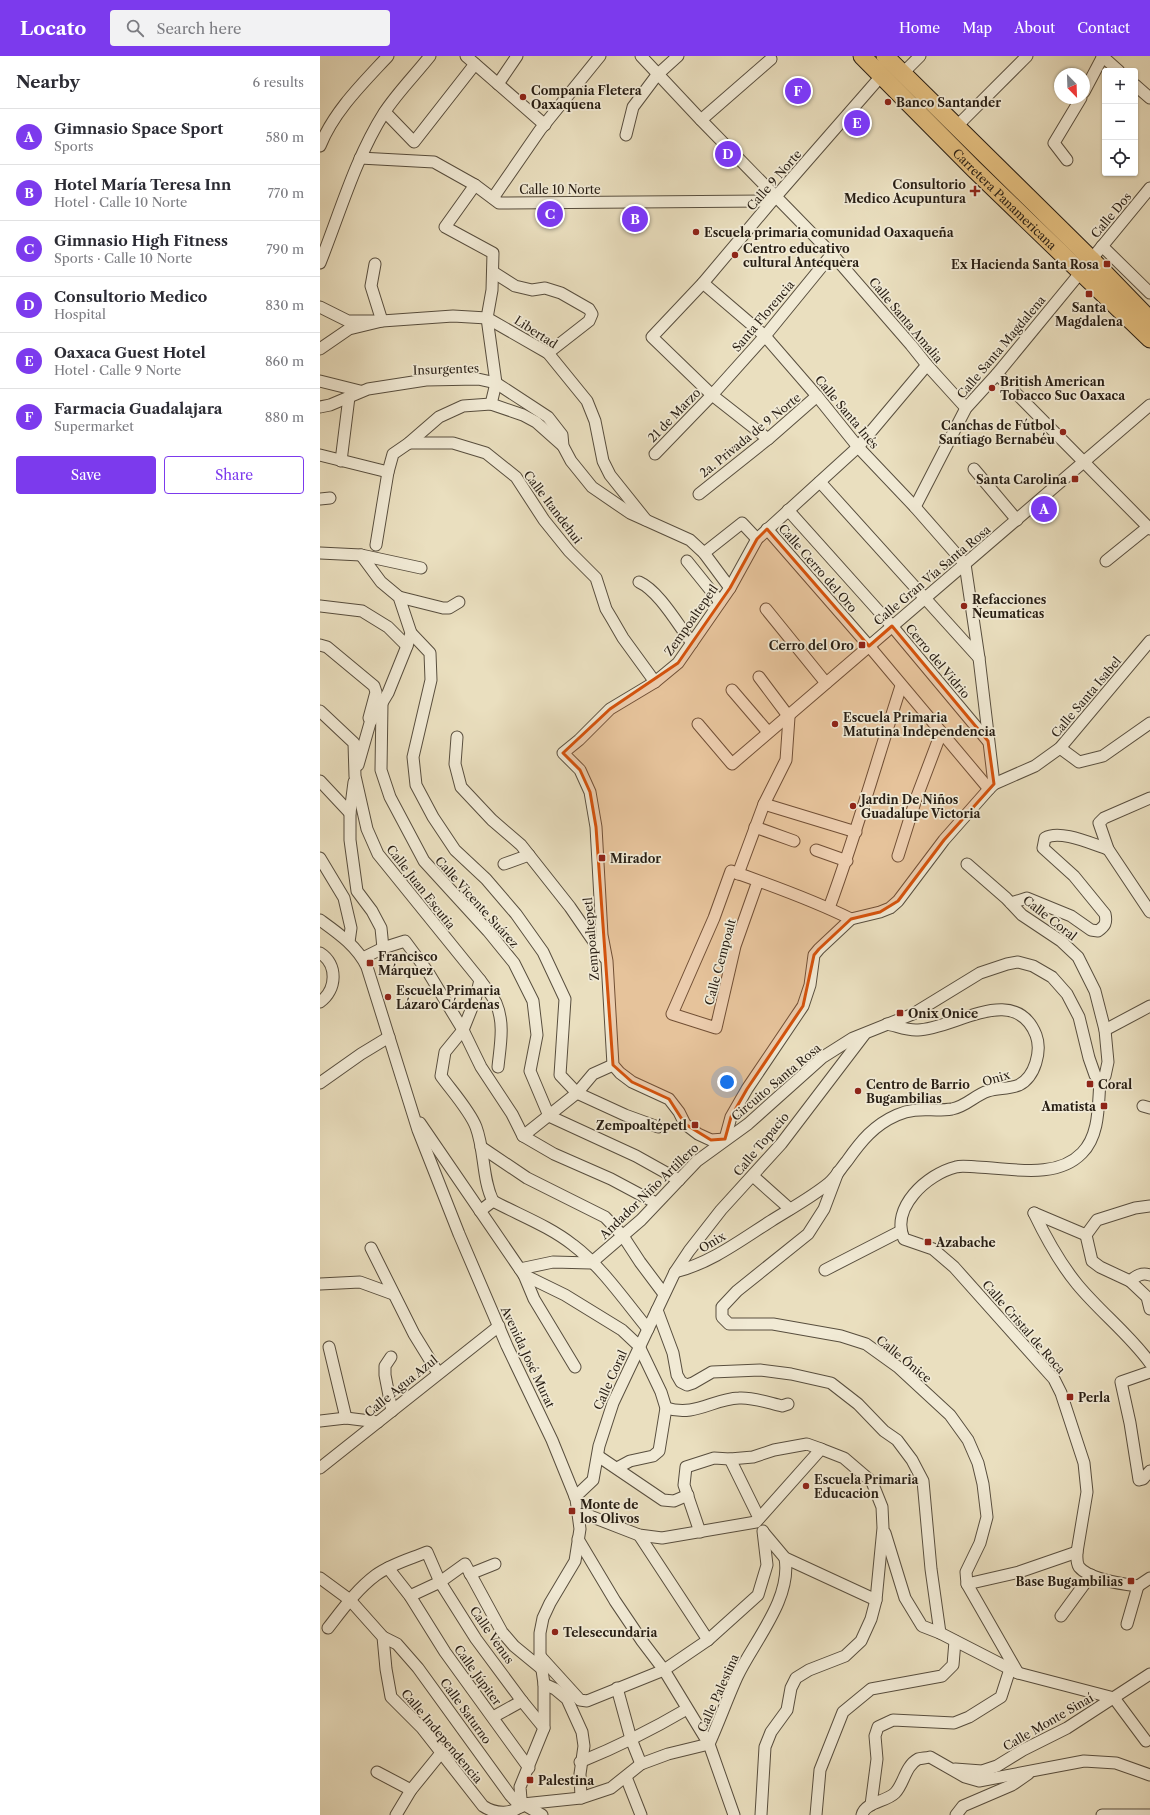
<!DOCTYPE html>
<meta charset="utf-8">
<style>
:root{--surface:#fff;--page:#f2f2f3;--text:#2b2b33;--muted:#7c7c81;--line:#e1e1e2;--accent:#7c3aed}
body{margin:0;font-family:"Libre Caslon Text",serif;background:var(--page);color:var(--text)}
.controls{position:absolute;right:12px;top:12px;display:grid;overflow:hidden;border-radius:4px;box-shadow:0 1px 3px #0004}
.controls button{width:36px;height:36px;display:grid;place-items:center;padding:0;border:0;border-bottom:1px solid var(--line);background:var(--surface);color:var(--text);font:20px sans-serif}
.compass{position:absolute;left:734px;top:12px;width:36px;height:36px;border-radius:50%;background:var(--surface);box-shadow:0 1px 3px #0004;rotate:157deg}
.you{position:absolute;left:407px;top:1026px;width:14px;height:14px;margin:-10px;border:3px solid #fff;border-radius:50%;background:#1a73e8;box-shadow:0 0 0 6px #1a73e833}
.badge{display:grid;place-items:center;width:26px;height:26px;border-radius:50%;background:var(--accent);color:#fff;font-size:13px;font-weight:700}
.pin{position:absolute;translate:-50% -50%;border:2px solid #fff;box-shadow:0 1px 4px #0006}
.list{margin:0;padding:0;list-style:none}
h2{display:flex;justify-content:space-between;align-items:center;height:52px;margin:0;padding:0 16px;font-size:17px}
h2 small{font-size:13px;font-weight:400;color:var(--muted)}
.list li{display:grid;grid-template-columns:26px 1fr auto;gap:12px;align-items:center;box-sizing:border-box;height:56px;padding:0 16px;border-top:1px solid var(--line)}
.list b{display:block;font-size:15px;white-space:nowrap}
.list p{margin:0;font-size:13px;white-space:nowrap;color:var(--muted)}
.list em{font-size:13px;font-style:normal;color:var(--muted)}
.actions{display:flex;gap:8px;padding:12px 16px}
.actions a{flex:1;padding:9px 0;border:1px solid var(--accent);border-radius:4px;text-align:center;font-size:14px;color:var(--accent)}
.actions .main{background:var(--accent);color:#fff}
.icon{flex:none;width:22px;height:22px;fill:none;stroke:currentColor;stroke-width:2;stroke-linecap:round;stroke-linejoin:round}
.map{position:relative;flex:none;width:830px;height:1759px;overflow:hidden}
header{display:flex;align-items:center;gap:24px;box-sizing:border-box;height:56px;padding:0 20px;background:var(--accent);color:#fff}
header strong{font-size:19px}
nav{display:flex;gap:22px;margin-inline-start:auto;font-size:14px}
.search{width:280px;height:36px;background:var(--page);display:flex;align-items:center;gap:10px;box-sizing:border-box;padding:0 14px;border-radius:4px;color:var(--muted);font-size:15px}
main{display:flex}
aside{flex:1;background:var(--surface)}
.map>svg:first-child{display:block}
.lines{fill:none;stroke-linecap:round;stroke-linejoin:round}
.minor-casing{stroke:#584e3e;stroke-width:13}
.highway-casing{stroke:#271d13;stroke-width:19}
.minor{stroke:#f1ead5;stroke-width:11}
.highway{stroke:#e5c080;stroke-width:17}
.marked{fill:#d5530d;fill-opacity:0.2;stroke:#d5530d;stroke-width:3;stroke-linejoin:round}
.poi-dot{fill:#8f2418;stroke:#f1ead5;stroke-width:1.5}
.labels{text-anchor:middle;dominant-baseline:central;stroke-width:3.5;stroke-linejoin:round;paint-order:stroke}
.poi-label{font-size:12px;font-weight:bold;fill:#271d13;stroke:#f1ead5;text-anchor:start}
.street-label{font-size:12px;fill:#271d13;stroke:#f1ead5}
</style>
<header>
<strong>Locato</strong>
<div class="search"><svg class="icon" aria-label="search" viewBox="0 0 24 24"><circle cx="10" cy="10" r="6"/><path d="M15 15l6 6"/></svg>Search here</div>
<nav><a>Home</a><a>Map</a><a>About</a><a>Contact</a></nav>
</header>
<main>
<aside>
<h2>Nearby<small>6 results</small></h2>
<ul class="list">
<li><span class="badge">A</span><div><b>Gimnasio Space Sport</b><p>Sports</p></div><em>580 m</em></li>
<li><span class="badge">B</span><div><b>Hotel María Teresa Inn</b><p>Hotel · Calle 10 Norte</p></div><em>770 m</em></li>
<li><span class="badge">C</span><div><b>Gimnasio High Fitness</b><p>Sports · Calle 10 Norte</p></div><em>790 m</em></li>
<li><span class="badge">D</span><div><b>Consultorio Medico</b><p>Hospital</p></div><em>830 m</em></li>
<li><span class="badge">E</span><div><b>Oaxaca Guest Hotel</b><p>Hotel · Calle 9 Norte</p></div><em>860 m</em></li>
<li><span class="badge">F</span><div><b>Farmacia Guadalajara</b><p>Supermarket</p></div><em>880 m</em></li>
</ul>
<div class="actions"><a class="main">Save</a><a>Share</a></div>
</aside>
<div class="map">
<svg width="830" height="1759" viewBox="0 0 830 1759">
<rect width="100%" height="100%" fill="#eadfbf"/>
<filter id="stains"><feTurbulence type="fractalNoise" baseFrequency=".005" numOctaves="4"/><feColorMatrix values="0 0 0 0 .2 0 0 0 0 .09 0 0 0 0 .02 0 0 0 .5 -.17"/></filter>
<radialGradient id="worn" r=".72"><stop offset=".6" stop-color="#630" stop-opacity="0"/><stop offset="1" stop-color="#630" stop-opacity=".3"/></radialGradient>
<g class="lines">
<defs>
<g id="minor">
<path d="M146 0 225 69"/>
<path d="M321 0 381 64 512 198 591 289 607 309 646 352"/>
<path d="M782 0 799 15"/>
<path d="M583 17 600 0"/>
<path d="M178 28 197 0"/>
<path d="M815 29 830 42"/>
<path d="M764 36 783 0"/>
<path d="M65 56 94 86 155 8"/>
<path d="M381 64 451 3"/>
<path d="M637 70 707 0"/>
<path d="M306 79 313 51 337 19 358 0"/>
<path d="M0 90C14 55 43 27 68 0"/>
<path d="M40 102 114 106 155 129 179 147 452 145"/>
<path d="M747 104 734 87 761 42"/>
<path d="M155 129 125 171 173 197 172 234 167 262 176 327 171 348"/>
<path d="M173 142 220 74 280 0"/>
<path d="M782 190 830 237"/>
<path d="M0 207C20 157 35 103 64 57 77 37 95 19 110 0"/>
<path d="M173 216 195 230 212 234 225 232 241 237 269 253 272 258 269 265 228 297"/>
<path d="M383 227 445 280 497 340 538 391 595 451 645 508"/>
<path d="M0 251 28 265H62L133 260 167 262 228 297 267 345 275 365 283 405 290 419 326 464"/>
<path d="M0 293 29 273 62 265 51 230 55 208"/>
<path d="M677 318 830 473"/>
<path d="M0 325 40 335"/>
<path d="M0 351 10 349 48 333 106 324 158 323 176 327 228 361 242 379 243 390 251 405 272 431 310 457 370 484 384 497 410 532"/>
<path d="M448 383 392 339 332 281 383 227 452 145 562 19"/>
<path d="M89 387H133L166 397 196 421 224 464 249 495 276 522 286 553 292 563 303 582 335 626"/>
<path d="M335 398 392 339 445 280 512 198"/>
<path d="M0 399 68 416 73 398 89 387 119 361 143 350 171 348 203 359 216 366 243 390"/>
<path d="M21 405 29 341"/>
<path d="M654 413 697 464"/>
<path d="M500 426 659 602"/>
<path d="M379 438 448 383 497 340"/>
<path d="M0 443 10 442"/>
<path d="M595 451 646 352 677 318 830 132"/>
<path d="M468 454 572 570 668 685"/>
<path d="M447 473 549 590 669 733"/>
<path d="M56 489 68 416"/>
<path d="M0 497 41 499 101 512"/>
<path d="M384 497 422 467 437 483"/>
<path d="M367 505 400 546"/>
<path d="M786 505 828 471"/>
<path d="M645 508 659 602 674 728"/>
<path d="M319 526C339 535 358 569 372 587"/>
<path d="M79 541 123 552H129L139 546"/>
<path d="M0 550 42 555 68 571 87 590"/>
<path d="M446 553 506 627"/>
<path d="M91 577 110 597 111 624 93 701 96 729 113 761 135 794 166 823 196 858 223 896 245 943 240 1019 257 1037 305 1059 338 1071"/>
<path d="M0 589 7 591 54 630 56 636 49 662"/>
<path d="M412 634 448 676"/>
<path d="M62 647 61 714 70 741 104 805 168 875 194 907 213 945 217 979 210 1015 229 1060 316 1100 359 1124"/>
<path d="M0 655 34 687 35 720 47 773 58 798 160 924 155 944 143 974 125 996 121 1020C131 1034 150 1055 156 1071 165 1095 162 1123 173 1145L160 1155"/>
<path d="M378 668 412 708 830 349"/>
<path d="M137 681 135 708 141 731 172 764 201 789 250 851 285 902"/>
<path d="M740 692 759 706 783 700 830 667"/>
<path d="M38 709 50 667 68 637 87 590 91 577 79 541 61 526 41 499"/>
<path d="M0 725 30 757"/>
<path d="M34 726 30 757V784L37 835 52 855 61 872 63 892"/>
<path d="M830 742 784 762 779 767 788 793 830 856"/>
<path d="M444 748 536 776"/>
<path d="M435 771 474 785"/>
<path d="M496 794 527 805"/>
<path d="M578 800 596 743 621 677"/>
<path d="M0 802 24 842 31 872 29 886"/>
<path d="M184 808 209 799"/>
<path d="M647 808 686 842 702 859 741 885 758 901 775 935 785 974 788 1006 785 1020 780 1025"/>
<path d="M418 818 444 748 466 704 469 661 439 621"/>
<path d="M438 825 415 890 396 972 352 958 394 862 411 815C451 829 493 844 531 863"/>
<path d="M691 847 707 842 751 860 771 874 778 875C785 870 787 867 785 858L754 820 723 792 725 782C740 773 772 788 788 793"/>
<path d="M509 852C536 779 557 704 581 630"/>
<path d="M0 864C18 877 37 890 47 911L98 1074 139 1178 187 1290 232 1384 256 1443 260 1473 255 1505 230 1547 223 1562 220 1577V1600L224 1628V1672L200 1731 201 1743 203 1748 222 1759"/>
<path d="M0 897C18 908 17 934 0 946"/>
<path d="M43 902 63 892 85 885 108 916 143 974 161 1011 192 1058 203 1080 234 1098 291 1123 336 1147"/>
<path d="M160 924C165 931 172 939 176 947 185 968 180 990 178 1011"/>
<path d="M785 974 830 950"/>
<path d="M0 1027 41 998 69 981"/>
<path d="M823 1050 830 1052"/>
<path d="M100 1067 204 1219 245 1239 302 1274 319 1290 341 1336 346 1352 339 1395 333 1400 310 1405 297 1412"/>
<path d="M203 1080 257 1037 273 1018 293 1009"/>
<path d="M405 1083 391 1084 378 1078 365 1068 359 1056 349 1043 312 1026 300 1017 293 1009 287 905 282 879 276 771 270 736 260 714 243 697 259 684 290 653 335 626 358 607 410 532 437 483 538 391 607 309"/>
<path d="M405 1083 411 1061 427 1033 483 950 490 929 494 899 499 893 531 863 560 856 570 852 578 845 624 784 669 733 674 728 715 710 740 692 830 585"/>
<path d="M161 1091 207 1122 285 1161 303 1180 320 1206 344 1238"/>
<path d="M518 1116 504 1153 488 1178 417 1235 402 1251V1261L409 1268H453L521 1280 546 1288 578 1311 630 1359 648 1384 658 1407 663 1428 667 1461 660 1487 646 1516 647 1528 698 1617"/>
<path d="M433 1120 470 1153"/>
<path d="M173 1145C199 1159 229 1170 253 1189 281 1210 305 1245 328 1273"/>
<path d="M714 1157C726 1182 739 1206 757 1228 780 1256 809 1278 830 1307"/>
<path d="M714 1157 766 1179 777 1164 815 1152 830 1150"/>
<path d="M766 1179 772 1205 780 1211 810 1225C816 1220 822 1216 830 1219"/>
<path d="M51 1192 94 1278 118 1317"/>
<path d="M200 1213 233 1206 271 1207 321 1164 377 1105 428 1068 503 1001 533 982 593 958 660 917 687 908 698 906 713 910 732 921 747 938 759 961 769 1002 775 1019 780 1025C778 1049 780 1079 762 1097 736 1124 690 1112 657 1111 651 1111 642 1109 636 1111 607 1118 570 1152 584 1183L613 1193 634 1211 734 1323 741 1337 764 1407 767 1436 757 1496C757 1501 756 1506 759 1511 770 1524 803 1528 818 1530"/>
<path d="M505 1214 581 1175"/>
<path d="M355 1216C391 1207 421 1184 451 1165 470 1153 492 1141 509 1127 516 1121 521 1112 527 1105 541 1085 554 1069 577 1059 597 1050 612 1056 632 1053 647 1050 655 1039 668 1035 678 1032 689 1033 699 1029 715 1021 722 995 716 979 695 926 634 973 598 974 588 975 577 970 567 968"/>
<path d="M204 1219 214 1243 255 1311"/>
<path d="M810 1225 827 1241 830 1253"/>
<path d="M0 1228 40 1226 73 1238"/>
<path d="M337 1254 353 1297 357 1319 361 1326 367 1329 373 1327 392 1316 440 1314 471 1318 511 1327 538 1348 564 1375 577 1384 592 1404 603 1425 611 1513 620 1577"/>
<path d="M9 1291 26 1362"/>
<path d="M71 1301 65 1310V1319L72 1355"/>
<path d="M830 1316 801 1326 810 1367 819 1424 823 1423 830 1415"/>
<path d="M346 1352C376 1361 392 1343 419 1342 433 1341 449 1347 462 1350L468 1348"/>
<path d="M0 1365 26 1362 58 1366"/>
<path d="M278 1400 343 1444 354 1445 368 1439"/>
<path d="M410 1403 439 1462"/>
<path d="M0 1412 179 1270"/>
<path d="M255 1441 273 1424 279 1390 293 1347 355 1216 369 1195 401 1154 461 1088 544 979"/>
<path d="M257 1455 319 1479 342 1482 436 1466 501 1393 524 1402 552 1426 562 1451 563 1472 556 1544 551 1563 541 1585 525 1600 489 1614 476 1622 471 1632 467 1654 451 1676 445 1691 441 1759"/>
<path d="M380 1476 364 1429 366 1411 394 1402 410 1403 433 1401 454 1394 487 1388 501 1393"/>
<path d="M444 1477 465 1502 556 1544"/>
<path d="M565 1477 585 1542 602 1570 620 1577 698 1617 794 1642 826 1685"/>
<path d="M319 1479 388 1584"/>
<path d="M258 1483 295 1545 322 1585 344 1614 389 1688 414 1759"/>
<path d="M68 1512 90 1540 125 1596 209 1712"/>
<path d="M150 1518 175 1508"/>
<path d="M0 1522 30 1544 63 1581 66 1613 71 1641 102 1672 163 1750C175 1758 193 1759 203 1748"/>
<path d="M647 1528 699 1516 757 1496"/>
<path d="M818 1530 830 1522"/>
<path d="M90 1540 120 1526 145 1508 182 1576 194 1590 222 1613"/>
<path d="M741 1560 771 1519"/>
<path d="M807 1568 818 1530"/>
<path d="M8 1572C22 1554 37 1533 56 1519 71 1508 90 1503 107 1496L120 1526 156 1583 202 1645 224 1672"/>
<path d="M63 1581 77 1588 98 1612 190 1739 201 1751"/>
<path d="M220 1600 260 1644 267 1645 344 1614 388 1584 438 1539 447 1509 443 1475"/>
<path d="M224 1628 235 1633 247 1643 262 1676 264 1690 260 1718 261 1742"/>
<path d="M297 1632 311 1683 321 1708"/>
<path d="M173 1661 202 1645"/>
<path d="M260 1706C297 1691 333 1673 367 1653"/>
<path d="M635 1713 662 1715 677 1710 703 1694 747 1672 830 1618"/>
<path d="M57 1716 91 1734"/>
<path d="M306 1721 321 1759"/>
<path d="M203 1748 261 1742 291 1732 321 1708 348 1698 389 1688C399 1666 407 1643 417 1621 434 1585 472 1543 465 1502"/>
<path d="M551 1749 557 1703 555 1680 558 1671 573 1664 634 1667 649 1661 681 1641 690 1613"/>
<path d="M76 1759 91 1734 121 1697"/>
<path d="M496 1759 500 1714 523 1656 551 1633 622 1620 633 1609 635 1585"/>
<path d="M542 1759C545 1746 566 1746 575 1737 584 1728 585 1710 598 1703 601 1702 606 1702 610 1701L645 1721 659 1725 764 1705 796 1707 830 1719"/>
<path d="M636 1759 643 1750 692 1729 708 1718"/>
<path d="M782 1759H830"/>
</g>
<g id="highway">
<path id="s1" d="M542 0 654 113 830 283"/>
<path d="M565 0 771 203 830 264"/>
</g>
</defs>
<use href="#minor" class="minor-casing"/>
<use href="#highway" class="highway-casing"/>
<use href="#minor" class="minor"/>
<use href="#highway" class="highway"/>
</g>
<path class="marked" d="M447 473 549 590 572 570 668 685 674 728 624 784 578 845 560 856 531 863 499 893 494 899 483 950 427 1033 411 1061 405 1083 391 1084 365 1068 349 1043 312 1026 293 1009 276 771 270 736 260 714 243 697 290 653 358 607 410 532 437 483Z"/>
<g class="poi-dot">
<circle cx="203" cy="41" r="4"/>
<circle cx="568" cy="46" r="4"/>
<path d="M653 129h4v4h4v4h-4v4h-4v-4h-4v-4h4z"/>
<circle cx="376" cy="176" r="4"/>
<circle cx="415" cy="199" r="4"/>
<rect x="783" y="204" width="8" height="8" rx="2"/>
<rect x="765" y="234" width="8" height="8" rx="2"/>
<circle cx="672" cy="332" r="4"/>
<circle cx="743" cy="376" r="4"/>
<rect x="751" y="419" width="8" height="8" rx="2"/>
<circle cx="644" cy="550" r="4"/>
<rect x="538" y="585" width="8" height="8" rx="2"/>
<circle cx="515" cy="668" r="4"/>
<circle cx="533" cy="750" r="4"/>
<rect x="278" y="798" width="8" height="8" rx="2"/>
<rect x="46" y="903" width="8" height="8" rx="2"/>
<circle cx="68" cy="941" r="4"/>
<rect x="576" y="953" width="8" height="8" rx="2"/>
<rect x="766" y="1024" width="8" height="8" rx="2"/>
<circle cx="538" cy="1035" r="4"/>
<rect x="780" y="1046" width="8" height="8" rx="2"/>
<rect x="371" y="1065" width="8" height="8" rx="2"/>
<rect x="604" y="1182" width="8" height="8" rx="2"/>
<rect x="746" y="1337" width="8" height="8" rx="2"/>
<circle cx="486" cy="1430" r="4"/>
<rect x="248" y="1451" width="8" height="8" rx="2"/>
<rect x="807" y="1521" width="8" height="8" rx="2"/>
<circle cx="235" cy="1576" r="4"/>
<rect x="206" y="1720" width="8" height="8" rx="2"/>
</g>
<g class="labels">
<g class="poi-label">
<text x="211" y="34">Compania Fletera<tspan x="211" dy="14">Oaxaquena</tspan></text>
<text x="576" y="46">Banco Santander</text>
<text x="646" y="128" text-anchor="end">Consultorio<tspan x="646" dy="14">Medico Acupuntura</tspan></text>
<text x="384" y="176">Escuela primaria comunidad Oaxaqueña</text>
<text x="423" y="192">Centro educativo<tspan x="423" dy="14">cultural Antequera</tspan></text>
<text x="779" y="208" text-anchor="end">Ex Hacienda Santa Rosa</text>
<text x="769" y="251" text-anchor="middle">Santa<tspan x="769" dy="14">Magdalena</tspan></text>
<text x="680" y="325">British American<tspan x="680" dy="14">Tobacco Suc Oaxaca</tspan></text>
<text x="735" y="369" text-anchor="end">Canchas de Fútbol<tspan x="735" dy="14">Santiago Bernabéu</tspan></text>
<text x="747" y="423" text-anchor="end">Santa Carolina</text>
<text x="652" y="543">Refacciones<tspan x="652" dy="14">Neumaticas</tspan></text>
<text x="534" y="589" text-anchor="end">Cerro del Oro</text>
<text x="523" y="661">Escuela Primaria<tspan x="523" dy="14">Matutina Independencia</tspan></text>
<text x="541" y="743">Jardin De Niños<tspan x="541" dy="14">Guadalupe Victoria</tspan></text>
<text x="290" y="802">Mirador</text>
<text x="58" y="900">Francisco<tspan x="58" dy="14">Márquez</tspan></text>
<text x="76" y="934">Escuela Primaria<tspan x="76" dy="14">Lázaro Cárdenas</tspan></text>
<text x="588" y="957">Onix Onice</text>
<text x="546" y="1028">Centro de Barrio<tspan x="546" dy="14">Bugambilias</tspan></text>
<text x="778" y="1028">Coral</text>
<text x="776" y="1050" text-anchor="end">Amatista</text>
<text x="367" y="1069" text-anchor="end">Zempoaltépetl</text>
<text x="616" y="1186">Azabache</text>
<text x="758" y="1341">Perla</text>
<text x="494" y="1423">Escuela Primaria<tspan x="494" dy="14">Educacion</tspan></text>
<text x="260" y="1448">Monte de<tspan x="260" dy="14">los Olivos</tspan></text>
<text x="803" y="1525" text-anchor="end">Base Bugambilias</text>
<text x="243" y="1576">Telesecundaria</text>
<text x="218" y="1724">Palestina</text>
</g>
<g class="street-label">
<text transform="translate(454 124) rotate(-49)">Calle 9 Norte</text>
<text x="240" y="133">Calle 10 Norte</text>
<text stroke="none"><textPath href="#s1" startOffset="202">Carretera Panamericana</textPath></text>
<text transform="translate(791 159) rotate(-50)">Calle Dos</text>
<text transform="translate(443 260) rotate(-50)">Santa Florencia</text>
<text transform="translate(586 264) rotate(50)">Calle Santa Amalia</text>
<text transform="translate(216 276) rotate(33)">Libertad</text>
<text transform="translate(681 291) rotate(-50)">Calle Santa Magdalena</text>
<text transform="translate(126 313) rotate(-2)">Insurgentes</text>
<text transform="translate(527 356) rotate(50)">Calle Santa Inés</text>
<text transform="translate(354 359) rotate(-46)">21 de Marzo</text>
<text transform="translate(430 379) rotate(-39)">2a. Privada de 9 Norte</text>
<text transform="translate(233 451) rotate(53)">Calle Itandehui</text>
<text transform="translate(498 512) rotate(49)">Calle Cerro del Oro</text>
<text transform="translate(612 519) rotate(-40)">Calle Gran Vía Santa Rosa</text>
<text transform="translate(371 564) rotate(-55)">Zempoaltepetl</text>
<text transform="translate(618 605) rotate(50)">Cerro del Vidrio</text>
<text transform="translate(766 641) rotate(-50)">Calle Santa Isabel</text>
<text transform="translate(101 831) rotate(52)">Calle Juan Escutia</text>
<text transform="translate(157 846) rotate(48)">Calle Vicente Suárez</text>
<text transform="translate(730 862) rotate(38)">Calle Coral</text>
<text transform="translate(271 883) rotate(-95)">Zempoaltepetl</text>
<text transform="translate(400 906) rotate(-75)">Calle Cempoalt</text>
<text transform="translate(676 1022) rotate(-16)">Onix</text>
<text transform="translate(456 1026) rotate(-40)">Circuito Santa Rosa</text>
<text transform="translate(441 1088) rotate(-50)">Calle Topacio</text>
<text transform="translate(329 1135) rotate(-44)">Andador Niño Artillero</text>
<text transform="translate(392 1186) rotate(-31)">Onix</text>
<text transform="translate(704 1271) rotate(49)">Calle Cristal de Roca</text>
<text transform="translate(208 1301) rotate(65)">Avenida José Murat</text>
<text transform="translate(584 1303) rotate(39)">Calle Ónice</text>
<text transform="translate(290 1324) rotate(-66)">Calle Coral</text>
<text transform="translate(81 1330) rotate(-39)">Calle Agua Azul</text>
<text transform="translate(172 1579) rotate(55)">Calle Venus</text>
<text transform="translate(158 1619) rotate(54)">Calle Júpiter</text>
<text transform="translate(398 1637) rotate(-66)">Calle Palestina</text>
<text transform="translate(146 1655) rotate(54)">Calle Saturno</text>
<text transform="translate(728 1666) rotate(-30)">Calle Monte Sinaí</text>
<text transform="translate(122 1680) rotate(50)">Calle Independencia</text>
</g>
</g>
<rect width="100%" height="100%" filter="url(#stains)"/>
<rect width="100%" height="100%" fill="url(#worn)"/>
</svg>
<div class="controls">
<button>+</button>
<button>−</button>
<button><svg class="icon" aria-label="locate" viewBox="0 0 24 24"><circle cx="12" cy="12" r="6"/><path d="M12 2v4M12 18v4M2 12h4M18 12h4"/></svg></button>
</div>
<svg class="compass" viewBox="-18 -18 36 36"><path d="M0-13l5 13h-10z" fill="#e53935"/><path d="M0 13l5-13h-10z" fill="#7c7c81"/></svg>
<div class="you"></div>
<div class="pin badge" style="left:724px;top:453px">A</div>
<div class="pin badge" style="left:315px;top:163px">B</div>
<div class="pin badge" style="left:230px;top:158px">C</div>
<div class="pin badge" style="left:408px;top:98px">D</div>
<div class="pin badge" style="left:537px;top:67px">E</div>
<div class="pin badge" style="left:478px;top:35px">F</div>
</div>
</main>
